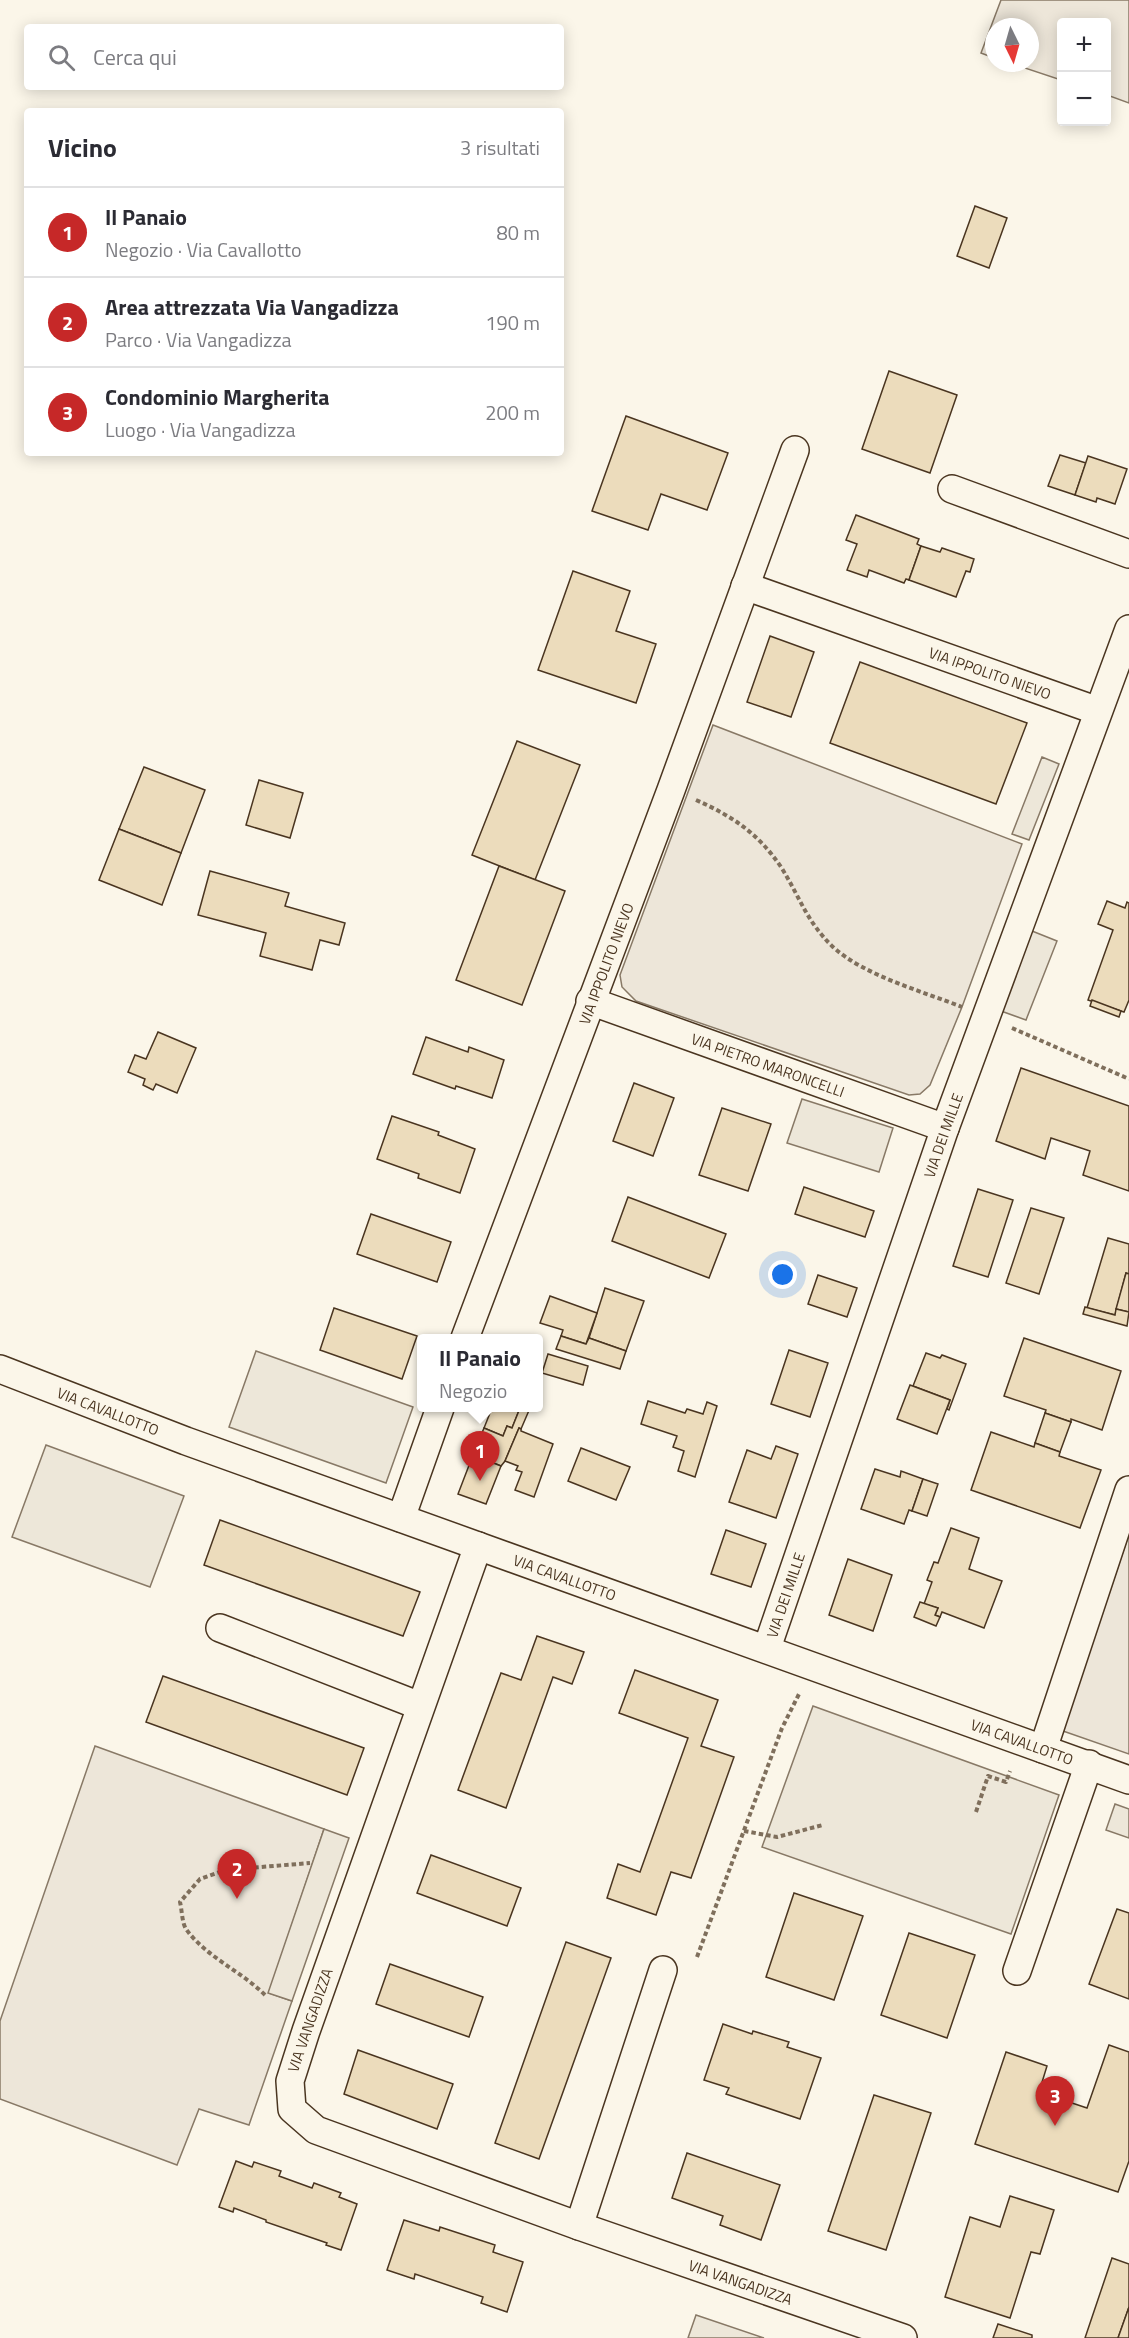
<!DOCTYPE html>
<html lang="it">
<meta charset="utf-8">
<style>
:root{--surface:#fff;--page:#f2f2f3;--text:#2b2b33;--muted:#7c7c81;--line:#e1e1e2;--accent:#c62828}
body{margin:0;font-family:"Titillium Web",sans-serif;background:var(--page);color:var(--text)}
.controls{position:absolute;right:18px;top:18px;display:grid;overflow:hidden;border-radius:6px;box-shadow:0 3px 15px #0003}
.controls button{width:54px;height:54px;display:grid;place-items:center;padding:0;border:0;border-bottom:2px solid var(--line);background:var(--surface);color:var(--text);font:30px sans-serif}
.compass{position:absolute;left:985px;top:18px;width:54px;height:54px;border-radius:50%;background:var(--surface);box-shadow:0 3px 15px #0003;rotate:175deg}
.you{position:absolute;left:783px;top:1275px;width:21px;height:21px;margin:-15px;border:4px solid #fff;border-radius:50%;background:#1a73e8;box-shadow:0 0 0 9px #1a73e833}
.badge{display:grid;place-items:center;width:39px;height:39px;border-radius:50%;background:var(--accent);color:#fff;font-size:20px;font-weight:700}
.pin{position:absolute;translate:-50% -50px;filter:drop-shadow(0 2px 3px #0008)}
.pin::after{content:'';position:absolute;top:32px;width:21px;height:18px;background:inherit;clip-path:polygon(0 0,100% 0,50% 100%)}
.popup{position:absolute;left:417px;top:1334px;width:126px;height:78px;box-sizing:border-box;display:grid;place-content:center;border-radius:6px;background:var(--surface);filter:drop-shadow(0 2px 4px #0005);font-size:20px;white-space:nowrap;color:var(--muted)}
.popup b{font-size:22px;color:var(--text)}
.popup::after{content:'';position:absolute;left:50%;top:100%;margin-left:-12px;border:12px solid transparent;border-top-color:var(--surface)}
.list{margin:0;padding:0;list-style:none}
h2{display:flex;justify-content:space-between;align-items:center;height:78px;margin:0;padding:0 24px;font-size:26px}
h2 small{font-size:20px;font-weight:400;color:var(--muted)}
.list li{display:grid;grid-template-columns:39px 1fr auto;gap:18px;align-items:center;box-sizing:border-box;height:90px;padding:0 24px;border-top:2px solid var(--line)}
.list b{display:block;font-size:22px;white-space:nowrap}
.list p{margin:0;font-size:20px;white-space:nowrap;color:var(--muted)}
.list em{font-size:20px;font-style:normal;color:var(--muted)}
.icon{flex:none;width:33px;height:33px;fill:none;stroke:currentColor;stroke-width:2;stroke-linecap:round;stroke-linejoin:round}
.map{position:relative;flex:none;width:1129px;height:2338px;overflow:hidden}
.search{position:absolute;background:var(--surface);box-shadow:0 3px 15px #0003;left:24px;top:24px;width:540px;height:66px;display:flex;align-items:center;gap:15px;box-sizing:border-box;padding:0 21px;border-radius:6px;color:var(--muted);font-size:22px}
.panel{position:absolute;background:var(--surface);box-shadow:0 3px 15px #0003;left:24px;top:108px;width:540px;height:348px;border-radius:6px}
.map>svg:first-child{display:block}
.green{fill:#ede6d9;stroke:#887966;stroke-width:1.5}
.parking{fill:#ede7d9;stroke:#887966;stroke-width:1.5}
.building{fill:#ecdcbc;stroke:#4a3520;stroke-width:1.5}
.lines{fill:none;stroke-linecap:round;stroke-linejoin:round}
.minor-casing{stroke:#4a3520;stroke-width:30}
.path{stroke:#7f6f5c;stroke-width:4;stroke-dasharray:4.5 3;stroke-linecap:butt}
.minor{stroke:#fbf6e9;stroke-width:27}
.labels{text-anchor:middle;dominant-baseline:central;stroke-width:4.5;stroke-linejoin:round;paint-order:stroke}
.street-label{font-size:15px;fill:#4a3520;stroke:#fbf6e9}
</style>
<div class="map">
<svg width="1129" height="2338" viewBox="0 0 1129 2338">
<rect width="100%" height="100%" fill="#fbf6e9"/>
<g class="green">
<path d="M1001 0H1129V103L1107 95 1106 22H1062L1061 80 1010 63H1030V27H994V58L981 53Z"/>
<path d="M713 725 1022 844 962 1007 930 1085 920 1094 909 1095 636 1001 622 987 620 975Z"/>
<path d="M1129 1534V1754L1063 1731Z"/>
<path d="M95 1746 324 1829 269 1993 292 2001 249 2125 199 2109 177 2165 0 2099V2021Z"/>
</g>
<g class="parking">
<path d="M1042 757 1059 764 1029 840 1012 834Z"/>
<path d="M1032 931 1057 941 1026 1020 1001 1011Z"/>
<path d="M802 1099 893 1128 879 1172 787 1143Z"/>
<path d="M256 1351 413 1407 386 1483 229 1427Z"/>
<path d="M46 1445 184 1496 150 1587 12 1537Z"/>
<path d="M813 1706 1059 1795 1011 1934 762 1847Z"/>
<path d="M1115 1804 1129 1809V1838L1106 1830Z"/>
<path d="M324 1829 349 1838 292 2001 268 1993Z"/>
<path d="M696 2315 764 2338H688Z"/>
</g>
<g class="building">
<path d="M975 206 1007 218 989 268 957 256Z"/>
<path d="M889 371 957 395 930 473 862 449Z"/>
<path d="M626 416 728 453 707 510 661 494 648 530 592 511Z"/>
<path d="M1060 455 1086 463 1075 495 1048 486Z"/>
<path d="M1088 456 1127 469 1115 504 1097 498 1096 502 1075 495Z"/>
<path d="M856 515 919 539 917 544 921 546 909 580 906 579 904 583 869 570 867 577 847 570 857 544 846 540Z"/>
<path d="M921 546 940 552 942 548 974 559 970 572 966 571 956 597 909 580Z"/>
<path d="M573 571 630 591 616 631 656 644 636 703 538 670Z"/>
<path d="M770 636 814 652 791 717 747 702Z"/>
<path d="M860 662 1027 723 996 804 830 743Z"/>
<path d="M517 741 580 765 535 880 472 855Z"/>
<path d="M144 767 205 790 181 853 119 829Z"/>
<path d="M259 780 303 793 290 838 246 825Z"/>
<path d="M119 829 181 853 162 905 99 880Z"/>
<path d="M499 866 565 891 522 1005 456 980Z"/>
<path d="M210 871 289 893 285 906 345 923 339 945 320 940 312 970 260 956 266 933 198 915Z"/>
<path d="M1107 901 1125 908 1127 902 1129 903V1000L1124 1012 1088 1000 1113 930 1098 924Z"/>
<path d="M1092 1000 1121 1011 1119 1017 1090 1006Z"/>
<path d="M158 1032 196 1048 177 1093 156 1084 153 1090 143 1085 145 1079 128 1072 135 1055 146 1059Z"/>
<path d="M426 1037 468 1052 469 1047 504 1060 492 1098 456 1086 455 1089 413 1074Z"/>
<path d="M1021 1068 1129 1106V1191L1083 1175 1090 1151 1051 1138 1045 1159 996 1141Z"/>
<path d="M634 1083 674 1098 653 1156 613 1141Z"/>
<path d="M722 1108 771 1124 748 1191 699 1175Z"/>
<path d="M392 1116 439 1132 438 1135 475 1149 460 1193 418 1178 419 1174 377 1159Z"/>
<path d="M804 1187 874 1211 865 1237 795 1214Z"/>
<path d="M978 1189 1013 1200 988 1277 953 1266Z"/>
<path d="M628 1197 726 1234 709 1278 612 1241Z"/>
<path d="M1031 1208 1064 1218 1039 1294 1006 1283Z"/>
<path d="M371 1214 451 1242 437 1282 357 1254Z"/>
<path d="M1108 1238 1129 1244V1274L1126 1273 1115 1315 1087 1308Z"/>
<path d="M1126 1273 1129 1274V1312L1116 1309Z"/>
<path d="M818 1275 857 1288 847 1317 808 1304Z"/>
<path d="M605 1288 644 1301 626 1351 589 1338Z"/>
<path d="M550 1296 597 1313 586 1344 561 1336 563 1330 540 1323Z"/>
<path d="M1085 1307 1115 1315 1116 1309 1129 1312 1127 1326 1083 1314Z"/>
<path d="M334 1308 417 1336 402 1379 320 1350Z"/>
<path d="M561 1336 586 1344 589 1338 626 1351 620 1369 556 1349Z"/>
<path d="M1024 1338 1121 1371 1102 1430 1071 1419V1422L1045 1413 1046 1410 1004 1396Z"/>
<path d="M789 1350 828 1363 810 1417 771 1404Z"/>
<path d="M926 1353 940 1358 942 1355 966 1364 949 1410 947 1409 950 1400 913 1386Z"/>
<path d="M548 1354 588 1366 583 1385 542 1373Z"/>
<path d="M910 1385 950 1400 937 1434 897 1419Z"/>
<path d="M648 1401 685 1413 687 1409 703 1414 707 1402 717 1406 695 1477 678 1471 684 1451 673 1447 677 1436 641 1424Z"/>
<path d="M492 1408H520L512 1428 507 1426 503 1436 484 1428Z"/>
<path d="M520 1408H530L521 1429 519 1428 505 1461 501 1466 473 1455 484 1428 503 1436 507 1426 512 1428Z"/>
<path d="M1045 1413 1071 1422 1060 1452 1035 1443Z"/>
<path d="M519 1428 521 1429V1431L553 1444 534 1497 515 1490 522 1472 516 1470 518 1466 505 1461Z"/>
<path d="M991 1432 1034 1447 1035 1443 1060 1452 1059 1456 1101 1470 1080 1528 971 1490Z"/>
<path d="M776 1446 798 1454 776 1518 729 1502 747 1450 771 1459Z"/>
<path d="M581 1448 630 1467 616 1500 568 1481Z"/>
<path d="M473 1455 501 1466 486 1504 458 1494Z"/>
<path d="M875 1469 900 1477 901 1471 923 1479 912 1511 909 1510 904 1524 861 1509Z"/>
<path d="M923 1479 938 1484 927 1516 912 1511Z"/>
<path d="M220 1520 420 1592 403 1636 204 1565Z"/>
<path d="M951 1528 979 1538 969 1569 1002 1581 984 1628 942 1612 940 1617 935 1615 938 1608 924 1604 932 1582 927 1580 934 1562 938 1563Z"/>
<path d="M726 1530 766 1544 751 1587 711 1574Z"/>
<path d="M848 1559 892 1575 873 1631 829 1615Z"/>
<path d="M920 1602 938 1608 935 1615 940 1617 936 1626 914 1617Z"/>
<path d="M537 1636 584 1652 572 1684 553 1677 506 1808 458 1790 501 1673 521 1680Z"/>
<path d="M635 1670 718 1700 701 1746 734 1757 691 1878 671 1872 656 1915 607 1898 618 1864 640 1872 688 1738 619 1713Z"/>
<path d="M163 1676 364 1748 347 1795 146 1722Z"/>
<path d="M431 1855 521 1888 507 1926 417 1893Z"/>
<path d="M794 1893 863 1916 834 2000 766 1977Z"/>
<path d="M1117 1909 1129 1913V1999L1089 1984Z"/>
<path d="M909 1933 975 1955 947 2038 881 2015Z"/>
<path d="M566 1942 611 1958 539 2159 495 2143Z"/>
<path d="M390 1964 483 1997 469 2037 376 2004Z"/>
<path d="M723 2024 752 2034 753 2031 789 2042 787 2047 821 2058 800 2119 726 2094 729 2088 704 2080Z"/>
<path d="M1109 2045 1129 2052V2161L1118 2192 975 2144 1006 2052 1047 2066 1039 2092 1087 2108Z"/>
<path d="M358 2050 453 2084 437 2129 344 2094Z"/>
<path d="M874 2095 931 2113 886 2250 828 2231Z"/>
<path d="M687 2153 780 2185 761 2240 720 2225 723 2216 672 2198Z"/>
<path d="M236 2161 252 2167 254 2162 281 2171 279 2176 312 2188 314 2183 341 2193 339 2197 357 2204 341 2250 326 2245 327 2243 266 2222V2220L234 2208 233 2212 219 2207Z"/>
<path d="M1010 2196 1054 2210 1040 2254 1031 2252 1010 2318 945 2297 970 2217 1000 2227Z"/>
<path d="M404 2220 439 2231 440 2227 495 2245 493 2252 523 2262 507 2312 481 2303 483 2297 415 2274 414 2279 387 2270Z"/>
<path d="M1112 2258 1129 2264V2307L1118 2338H1085Z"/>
<path d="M1129 2307V2338H1118Z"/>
<path d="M998 2324 1032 2335V2338H993Z"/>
</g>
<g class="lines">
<defs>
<g id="minor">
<path d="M952 489 1129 554"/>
<path id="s1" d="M745 586 1098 711"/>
<path id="s2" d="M590 1001 945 1128"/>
<path id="s3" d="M465 1338 671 790 795 450"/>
<path id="s4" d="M0 1369 186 1441 1129 1780"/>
<path d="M401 1518 440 1408"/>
<path id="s5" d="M478 1546 306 2031 290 2081 292 2109 316 2130 579 2226 903 2338"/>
<path d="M220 1628 420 1706"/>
<path id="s6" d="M767 1648 945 1128 1129 629"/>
<path d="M1043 1749 1129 1490"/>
<path d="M1017 1971 1089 1764"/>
<path d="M579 2226 663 1970"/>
</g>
</defs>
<use href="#minor" class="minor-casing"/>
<g class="path">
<path d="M696 800C732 816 758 833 781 867 800 897 806 921 833 947 865 976 922 991 962 1007"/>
<path d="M1012 1028 1129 1079"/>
<path d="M976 1812 988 1776 1006 1782 1010 1771"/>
<path d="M744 1831 777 1837 823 1825"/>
<path d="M697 1957 782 1728 800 1692"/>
<path d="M265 1995C241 1971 206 1957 186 1929 182 1923 182 1910 180 1902L200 1879 225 1870 310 1863"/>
</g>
<use href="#minor" class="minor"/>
</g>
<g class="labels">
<g class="street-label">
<text stroke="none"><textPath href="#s1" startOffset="260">VIA IPPOLITO NIEVO</textPath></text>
<text stroke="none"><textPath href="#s3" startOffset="400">VIA IPPOLITO NIEVO</textPath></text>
<text stroke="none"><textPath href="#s2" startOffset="189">VIA PIETRO MARONCELLI</textPath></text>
<text stroke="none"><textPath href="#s6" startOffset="542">VIA DEI MILLE</textPath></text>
<text stroke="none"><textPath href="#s4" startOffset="116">VIA CAVALLOTTO</textPath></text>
<text stroke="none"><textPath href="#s4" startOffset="602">VIA CAVALLOTTO</textPath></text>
<text stroke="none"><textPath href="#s6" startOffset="56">VIA DEI MILLE</textPath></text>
<text stroke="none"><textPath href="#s4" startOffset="1088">VIA CAVALLOTTO</textPath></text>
<text transform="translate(310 2020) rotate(-71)">VIA VANGADIZZA</text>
<text stroke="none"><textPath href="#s5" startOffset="1078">VIA VANGADIZZA</textPath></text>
</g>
</g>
</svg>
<div class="controls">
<button>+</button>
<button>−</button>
</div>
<svg class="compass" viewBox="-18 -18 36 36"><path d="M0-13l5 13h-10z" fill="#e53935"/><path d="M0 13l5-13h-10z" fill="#7c7c81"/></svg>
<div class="you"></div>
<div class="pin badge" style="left:480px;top:1481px">1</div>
<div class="popup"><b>Il Panaio</b>Negozio</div>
<div class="pin badge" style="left:237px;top:1899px">2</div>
<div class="pin badge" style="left:1055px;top:2126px">3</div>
<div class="search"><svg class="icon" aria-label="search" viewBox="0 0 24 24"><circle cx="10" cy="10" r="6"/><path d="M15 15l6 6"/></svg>Cerca qui</div>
<section class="panel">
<h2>Vicino<small>3 risultati</small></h2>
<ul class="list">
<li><span class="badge">1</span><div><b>Il Panaio</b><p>Negozio · Via Cavallotto</p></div><em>80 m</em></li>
<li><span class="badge">2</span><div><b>Area attrezzata Via Vangadizza</b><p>Parco · Via Vangadizza</p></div><em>190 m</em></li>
<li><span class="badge">3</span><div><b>Condominio Margherita</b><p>Luogo · Via Vangadizza</p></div><em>200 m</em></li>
</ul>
</section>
</div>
